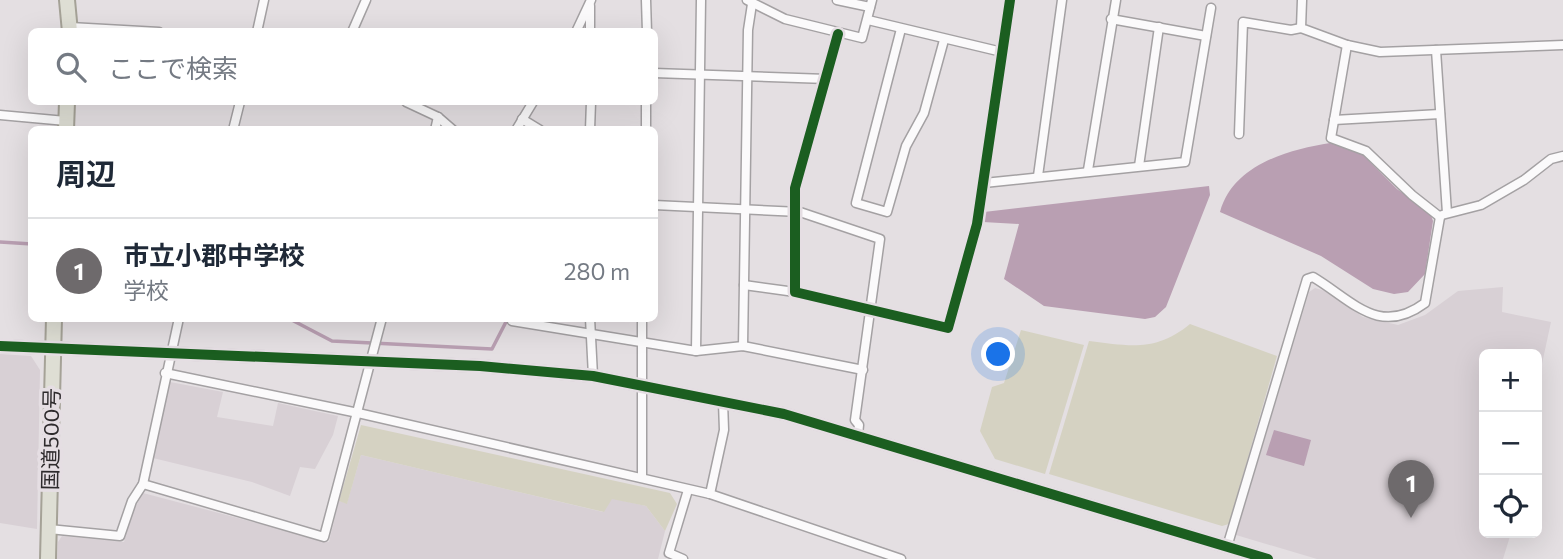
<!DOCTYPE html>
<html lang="ja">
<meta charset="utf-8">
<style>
:root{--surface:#fff;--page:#f6f6f7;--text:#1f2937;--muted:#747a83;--line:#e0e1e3;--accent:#6e6a6c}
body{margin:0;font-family:Commissioner,"Noto Sans JP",sans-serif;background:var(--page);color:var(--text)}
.controls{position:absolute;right:21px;bottom:21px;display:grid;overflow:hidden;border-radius:10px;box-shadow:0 7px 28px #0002}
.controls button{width:63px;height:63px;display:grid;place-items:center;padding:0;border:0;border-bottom:2px solid var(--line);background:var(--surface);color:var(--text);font:35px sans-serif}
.you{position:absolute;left:999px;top:355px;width:24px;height:24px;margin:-18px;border:5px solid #fff;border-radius:50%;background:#1a73e8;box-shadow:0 0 0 10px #1a73e833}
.badge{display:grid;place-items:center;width:46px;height:46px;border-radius:50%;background:var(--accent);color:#fff;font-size:23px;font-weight:700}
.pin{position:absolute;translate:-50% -58px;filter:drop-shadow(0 2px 4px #0008)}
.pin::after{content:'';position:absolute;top:37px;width:24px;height:21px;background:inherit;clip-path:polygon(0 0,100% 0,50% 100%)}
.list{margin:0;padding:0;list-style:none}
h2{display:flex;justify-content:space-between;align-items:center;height:91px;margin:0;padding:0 28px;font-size:30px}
h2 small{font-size:23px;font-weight:400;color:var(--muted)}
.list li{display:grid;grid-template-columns:46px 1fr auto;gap:21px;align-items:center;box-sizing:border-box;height:105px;padding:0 28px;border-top:2px solid var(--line)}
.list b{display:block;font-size:26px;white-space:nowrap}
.list p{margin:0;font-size:23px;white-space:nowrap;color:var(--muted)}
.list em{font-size:23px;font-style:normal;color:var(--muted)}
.icon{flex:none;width:38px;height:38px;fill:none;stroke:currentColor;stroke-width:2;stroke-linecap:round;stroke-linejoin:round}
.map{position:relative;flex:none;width:1563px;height:559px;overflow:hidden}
.search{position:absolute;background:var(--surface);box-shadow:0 7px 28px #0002;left:28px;top:28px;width:630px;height:77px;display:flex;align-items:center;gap:18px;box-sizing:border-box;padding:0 24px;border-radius:10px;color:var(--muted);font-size:26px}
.panel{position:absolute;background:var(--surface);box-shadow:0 7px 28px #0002;left:28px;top:126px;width:630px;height:196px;border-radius:10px}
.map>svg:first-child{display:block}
.built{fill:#d8d0d5}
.green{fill:#d5d2c2}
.water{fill:#b99fb2}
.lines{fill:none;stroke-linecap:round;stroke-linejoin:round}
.stream{stroke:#b99fb2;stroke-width:3.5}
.minor-casing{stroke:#a4a1a3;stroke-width:11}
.tertiary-casing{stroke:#a4a1a3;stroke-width:14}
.trunk-casing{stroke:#a5a297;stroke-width:18}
.minor{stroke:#fbfafb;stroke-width:8}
.tertiary{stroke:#fbfafb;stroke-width:10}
.trunk{stroke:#deded4;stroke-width:14}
.cycleway-casing{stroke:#e5dee3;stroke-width:15}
.cycleway{stroke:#1b5e20;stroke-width:10}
.labels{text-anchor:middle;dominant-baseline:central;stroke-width:7;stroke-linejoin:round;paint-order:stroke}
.street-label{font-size:21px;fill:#2e2b2d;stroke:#e5dee3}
</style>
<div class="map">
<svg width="1563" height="559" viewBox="0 0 1563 559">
<rect width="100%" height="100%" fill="#e4dfe2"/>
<g class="built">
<path d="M1503 287 1502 312 1551 322 1537 387V354H1484V533H1511L1503 559H1317L1236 535 1309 292 1315 288 1325 291 1363 317 1398 325 1425 315 1458 291Z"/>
<path d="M0 354 31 356 40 370 37 529 0 523Z"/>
<path d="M170 382 223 392 217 417 273 426 278 403 338 416 333 435 315 469 300 467 290 496 252 482 153 458Z"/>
<path d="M361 455 603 512 611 498 646 506 665 531 658 559H57L58 542 62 536 124 542 131 515 143 493 329 542 339 501 347 503Z"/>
</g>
<g class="green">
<path d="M1190 324 1277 356 1229 524 1222 526 1049 474 1089 341C1130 346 1156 352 1190 324Z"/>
<path d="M1021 330 1084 345 1045 474 995 459 980 431 992 387 1004 383Z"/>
<path d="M361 425 670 493 677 504 665 531 646 506 612 499 604 512 361 455 347 504 339 501Z"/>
</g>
<g class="water">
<path d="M1330 143 1363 155 1397 189 1430 212 1433 221 1425 274 1408 292 1394 294 1373 289 1321 256 1220 212C1233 165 1287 150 1330 143Z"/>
<path d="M1209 186 1210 195 1166 307 1155 317 1145 319 1044 306 1004 279 1019 224 983 222 984 212Z"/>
<path d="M1274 430 1311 440 1304 466 1266 455Z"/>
</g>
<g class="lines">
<g class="stream">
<path d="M0 242 32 244"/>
<path d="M288 318 332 341 492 349 508 318"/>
</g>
<defs>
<g id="minor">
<path d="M646 0 647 32"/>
<path d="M747 0 785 19 862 38 872 0"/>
<path d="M837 0 870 7"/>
<path d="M1302 0 1301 28 1347 45 1380 52 1563 45"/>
<path d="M590 6V32"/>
<path d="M1111 19 1206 36"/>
<path d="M868 20 1002 52"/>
<path d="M70 27 159 32"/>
<path d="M901 29 856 203 887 212 906 146 924 113 944 40"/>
<path d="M257 32 264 0"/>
<path d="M352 32 366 0"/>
<path d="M576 32 591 0"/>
<path d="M838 34 795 188V292L948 328 977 224 1010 0"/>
<path d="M1347 45 1331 138 1366 151 1412 195 1440 217"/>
<path d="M1436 50 1447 213"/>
<path d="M654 73 827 79"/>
<path d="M406 102 438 117 453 130"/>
<path d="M0 115 66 121"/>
<path d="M522 119 540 130"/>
<path d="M1334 120 1440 114"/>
<path d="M233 130 240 102"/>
<path d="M435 130 438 117"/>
<path d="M516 130 533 102"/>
<path d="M590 130 591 102"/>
<path d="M646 130V102"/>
<path d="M1239 134 1243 22 1291 30 1301 28"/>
<path d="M1139 166 1159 27"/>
<path d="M1088 170 1116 0"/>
<path d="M1038 176 1062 0"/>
<path d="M984 183 1185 162 1211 8"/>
<path d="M654 205 800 212 880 239 855 420 859 425 858 435"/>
<path d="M1442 215 1481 205 1524 180 1551 159 1563 156"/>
<path d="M744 285 795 292"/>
<path d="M513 318 512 321 696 351 743 346 863 370"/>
<path d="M590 318 593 376"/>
<path d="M743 346 748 30 752 4"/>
<path d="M696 351 701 0"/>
<path d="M165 373 358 413 710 494 901 559"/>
<path d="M642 477V318"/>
<path d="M143 484 324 537 382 318"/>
<path d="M710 494 724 430 723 402"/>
<path d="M49 529 120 536 132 501 143 484 179 318"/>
<path d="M1227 547 1307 279 1313 277C1353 301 1379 337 1425 303L1440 217"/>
<path d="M683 559 669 553 688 490"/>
</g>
<path id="tertiary" d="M0 346 480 366 593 376 784 414 1268 559"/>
<g id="trunk">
<path d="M67 0 70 32"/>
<path d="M66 130 67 102"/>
<path d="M48 559 54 318"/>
</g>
</defs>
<use href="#minor" class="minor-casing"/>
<use href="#tertiary" class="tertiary-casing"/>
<use href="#trunk" class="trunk-casing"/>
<use href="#minor" class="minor"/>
<use href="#tertiary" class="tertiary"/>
<use href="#trunk" class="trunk"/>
<defs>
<g id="cycleway">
<path d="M838 34 795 188V292L948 328 977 224 1010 0"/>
<path d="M0 346 480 366 593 376 784 414 1268 559"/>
</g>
</defs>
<use href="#cycleway" class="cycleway-casing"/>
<use href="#cycleway" class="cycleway"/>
</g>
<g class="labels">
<g class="street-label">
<text transform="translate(50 439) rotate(-89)">国道500号</text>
</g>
</g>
</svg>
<div class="controls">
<button>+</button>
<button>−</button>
<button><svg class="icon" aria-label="locate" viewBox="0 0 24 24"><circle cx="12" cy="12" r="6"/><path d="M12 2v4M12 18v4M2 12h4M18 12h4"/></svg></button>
</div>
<div class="you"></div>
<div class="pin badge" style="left:1411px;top:518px">1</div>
<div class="search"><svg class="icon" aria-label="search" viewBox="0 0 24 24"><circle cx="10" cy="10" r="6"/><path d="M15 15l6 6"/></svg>ここで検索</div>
<section class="panel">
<h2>周辺<small></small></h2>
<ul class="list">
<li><span class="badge">1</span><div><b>市立小郡中学校</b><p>学校</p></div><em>280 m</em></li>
</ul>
</section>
</div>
